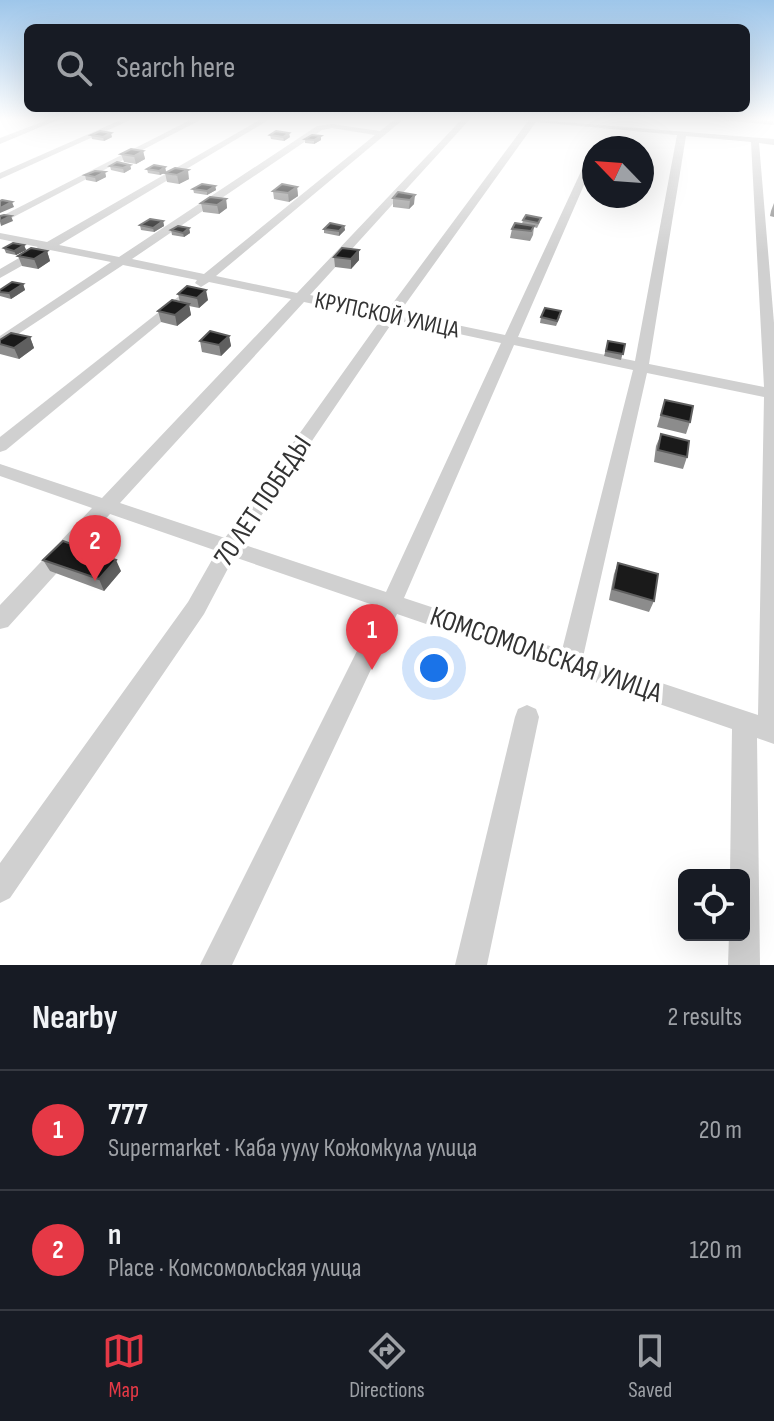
<!DOCTYPE html>
<meta charset="utf-8">
<style>
:root{--surface:#171b24;--page:#20242c;--text:#f1f3f6;--muted:#9ea1a6;--line:#363941;--accent:#e63946}
body{margin:0;font-family:"Sofia Sans Condensed",sans-serif;background:var(--page);color:var(--text)}
.controls{position:absolute;right:24px;bottom:24px;display:grid;overflow:hidden;border-radius:12px;box-shadow:0 8px 32px #0002}
.controls button{width:72px;height:72px;display:grid;place-items:center;padding:0;border:0;border-bottom:2px solid var(--line);background:var(--surface);color:var(--text);font:40px sans-serif}
.compass{position:absolute;left:582px;top:136px;width:72px;height:72px;border-radius:50%;background:var(--surface);box-shadow:0 8px 32px #0002;rotate:295deg}
.you{position:absolute;left:434px;top:668px;width:28px;height:28px;margin:-20px;border:6px solid #fff;border-radius:50%;background:#1a73e8;box-shadow:0 0 0 12px #1a73e833}
.badge{display:grid;place-items:center;width:52px;height:52px;border-radius:50%;background:var(--accent);color:#fff;font-size:26px;font-weight:700}
.pin{position:absolute;translate:-50% -66px;filter:drop-shadow(0 2px 4px #0008)}
.pin::after{content:'';position:absolute;top:42px;width:28px;height:24px;background:inherit;clip-path:polygon(0 0,100% 0,50% 100%)}
.list{margin:0;padding:0;list-style:none}
h2{display:flex;justify-content:space-between;align-items:center;height:104px;margin:0;padding:0 32px;font-size:34px}
h2 small{font-size:26px;font-weight:400;color:var(--muted)}
.list li{display:grid;grid-template-columns:52px 1fr auto;gap:24px;align-items:center;box-sizing:border-box;height:120px;padding:0 32px;border-top:2px solid var(--line)}
.list b{display:block;font-size:30px;white-space:nowrap}
.list p{margin:0;font-size:26px;white-space:nowrap;color:var(--muted)}
.list em{font-size:26px;font-style:normal;color:var(--muted)}
.icon{flex:none;width:44px;height:44px;fill:none;stroke:currentColor;stroke-width:2;stroke-linecap:round;stroke-linejoin:round}
.map{position:relative;flex:none;width:774px;height:965px;overflow:hidden}
.search{position:absolute;background:var(--surface);box-shadow:0 8px 32px #0002;left:24px;right:24px;top:24px;height:88px;display:flex;align-items:center;gap:20px;box-sizing:border-box;padding:0 28px;border-radius:12px;color:var(--muted);font-size:30px}
.sheet{height:344px;background:var(--surface)}
nav{display:flex;justify-content:space-around;align-items:center;box-sizing:border-box;height:112px;border-top:2px solid var(--line);background:var(--surface);font-size:22px;color:var(--muted)}
nav a{display:grid;justify-items:center;gap:4px}
nav .on{color:var(--accent)}
.map>svg:first-child{display:block}
.lines{fill:none;stroke-linecap:round;stroke-linejoin:round}
.minor{fill:#d0d0d0;fill-rule:evenodd}
.wall{fill:#8c8c8c}
.shaded-wall{fill:#5f5f5f}
.building{fill:#1a1a1a;stroke:#5f5f5f;stroke-width:2}
.labels{text-anchor:middle;dominant-baseline:central;stroke-width:8;stroke-linejoin:round;paint-order:stroke}
.far-street-label{font-size:24px;fill:#333;stroke:#fff}
.street-label{font-size:28px;fill:#333;stroke:#fff}
</style>
<div class="map">
<svg width="774" height="965" viewBox="0 0 774 965">
<rect width="100%" height="100%" fill="#fff"/>
<g class="lines">
<g class="minor">
<path d="M52 118H62L0 144V138Z"/>
<path d="M125 118H135L0 179V173Z"/>
<path d="M194 118H204L0 224V217Z"/>
<path d="M263 118H272L59 245 119 257 317 126 332 124 380 131 397 118H405L216 276 297 293 463 118H471L310 295 387 311 528 121 514 118 774 139V145L759 143 774 323V744L757 738 760 965H728L729 935H744V875H730L732 729 397 614 232 965H200L379 607 234 557 204 614 10 898 0 903V863L188 602 217 551 110 514 8 627 0 629V605L92 508 0 476V464L102 498 291 299 209 282 201 287 195 283 197 280 123 265 0 346V336L111 262 50 250 0 278V269L38 247 0 239V233L47 242ZM536 122 677 135 635 361 518 337 594 162V149L590 152 505 335 399 313ZM332 128 375 135 204 274 132 259 322 130ZM686 136 751 142 764 387 649 364ZM304 302 382 318 225 538 120 503ZM394 320 501 343 386 592 242 544ZM514 345 633 370 562 650 404 598ZM647 373 764 397 758 715 583 657Z"/>
<path d="M716 118 774 121V125L720 120Z"/>
<path d="M178 297 183 298V304L6 450 0 452V437Z"/>
<path d="M527 705 536 709 539 717 487 965H455L515 717 518 709Z"/>
</g>
</g>
<g class="wall">
<path d="M91 135 112 137 104 141 92 139Z"/>
<path d="M270 135 290 137 284 141 271 139Z"/>
<path d="M321 136V140L314 144 305 143V139Z"/>
<path d="M143 151 145 159 136 164 124 162 121 154Z"/>
<path d="M130 165 131 169 124 173 111 170 110 166Z"/>
<path d="M165 167 166 172 160 175 148 173 147 169Z"/>
<path d="M105 172 106 177 96 182 86 180 85 175Z"/>
<path d="M165 173 189 179 179 184 167 182Z"/>
<path d="M215 186 216 190 207 195 194 193 193 189Z"/>
<path d="M297 187 298 196 289 202 274 199 273 191Z"/>
<path d="M398 192 414 204 409 209 393 207V198Z"/>
<path d="M226 199 227 208 219 214 203 212 201 203Z"/>
<path d="M774 203V217L770 216 771 211Z"/>
<path d="M523 220 540 222 537 228 534 227 533 235 530 241 510 238 512 229 522 224Z"/>
<path d="M163 221 164 226 154 232 141 230 140 225Z"/>
<path d="M344 226 345 230 339 236 324 233V229Z"/>
<path d="M189 228 190 233 184 237 172 235 171 230Z"/>
<path d="M24 245 26 250 16 255 6 253 4 248Z"/>
<path d="M359 250V260L351 269 335 267 334 257Z"/>
<path d="M47 251 50 261 38 269 22 266 18 256Z"/>
<path d="M23 284 25 290 11 299 0 296V290Z"/>
<path d="M178 294 208 300 199 308 189 306 191 315 177 326 161 322 158 311 180 302Z"/>
<path d="M541 317H560L556 326 540 323Z"/>
<path d="M229 336 231 346 221 356 202 352 200 341Z"/>
<path d="M30 337 34 348 19 359 0 354V340Z"/>
<path d="M608 341 625 344 621 360 604 356Z"/>
<path d="M665 400 690 422 686 434 657 427Z"/>
<path d="M661 434 687 457 683 469 654 462 656 446Z"/>
<path d="M43 560 121 571 104 591 50 571Z"/>
<path d="M618 563 654 601 649 612 609 600 614 574Z"/>
</g>
<g class="shaded-wall">
<path d="M111 133 112 137 104 141 103 137Z"/>
<path d="M289 133 290 137 284 141 283 137Z"/>
<path d="M321 136V140L314 144V140Z"/>
<path d="M143 151 145 159 136 164 134 156Z"/>
<path d="M130 165 131 169 124 173 123 168Z"/>
<path d="M165 167 166 172 160 175 159 171Z"/>
<path d="M188 170 189 179 179 184 177 175Z"/>
<path d="M105 172 106 177 96 182 95 177Z"/>
<path d="M215 186 216 190 207 195V191Z"/>
<path d="M297 187 298 196 289 202 288 193Z"/>
<path d="M415 195 414 204 409 209 410 200Z"/>
<path d="M226 199 227 208 219 214 217 205Z"/>
<path d="M12 202 14 207 0 213V208Z"/>
<path d="M11 216 13 221 1 226 0 221Z"/>
<path d="M163 221 164 226 154 232 153 228Z"/>
<path d="M344 226 345 230 339 236V231Z"/>
<path d="M189 228 190 233 184 237 183 233Z"/>
<path d="M24 245 26 250 16 255 14 251Z"/>
<path d="M359 250V260L351 269V259Z"/>
<path d="M47 251 50 261 38 269 34 259Z"/>
<path d="M23 284 25 290 11 299 9 293Z"/>
<path d="M206 290 208 300 199 308 197 298Z"/>
<path d="M189 304 191 315 177 326 175 315Z"/>
<path d="M229 336 231 346 221 356 219 345Z"/>
<path d="M30 337 34 348 19 359 14 348Z"/>
<path d="M116 560 121 571 104 591 99 579Z"/>
</g>
<g class="building">
<path d="M100 131 111 133 103 137 91 135Z"/>
<path d="M276 131 289 133 283 137 270 135Z"/>
<path d="M312 135 321 136 314 140 305 139Z"/>
<path d="M131 149 143 151 134 156 121 154Z"/>
<path d="M117 162 130 165 123 168 110 166Z"/>
<path d="M154 165 165 167 159 171 147 169Z"/>
<path d="M175 168 188 170 177 175 165 173Z"/>
<path d="M95 171 105 172 95 177 85 175Z"/>
<path d="M202 184 215 186 207 191 193 189Z"/>
<path d="M282 184 297 187 288 193 273 191Z"/>
<path d="M398 192 415 195 410 200 393 198Z"/>
<path d="M210 197 226 199 217 205 201 203Z"/>
<path d="M2 200 12 202 0 208V201Z"/>
<path d="M4 215 11 216 0 221V216Z"/>
<path d="M526 215 541 218 538 223 523 220Z"/>
<path d="M150 219 163 221 153 228 140 225Z"/>
<path d="M330 223 344 226 339 231 324 229Z"/>
<path d="M515 223 534 226 531 231 512 229Z"/>
<path d="M178 226 189 228 183 233 171 230Z"/>
<path d="M13 243 24 245 14 251 4 248Z"/>
<path d="M31 248 47 251 34 259 18 256Z"/>
<path d="M342 248 359 250 351 259 334 257Z"/>
<path d="M12 282 23 284 9 293 0 292V290Z"/>
<path d="M187 286 206 290 197 298 178 294Z"/>
<path d="M172 300 189 304 175 315 158 311Z"/>
<path d="M545 308 561 311 557 321 541 317Z"/>
<path d="M210 331 229 336 219 345 200 341Z"/>
<path d="M11 333 30 337 14 348 0 344V340Z"/>
<path d="M608 341 625 344 623 354 606 351Z"/>
<path d="M665 400 693 406 690 422 661 415Z"/>
<path d="M661 434 689 441 687 457 658 450Z"/>
<path d="M63 541 116 560 99 579 43 560Z"/>
<path d="M618 563 658 574 654 601 613 589Z"/>
</g>
<linearGradient id="sky" x2="0" y2="1"><stop stop-color="#9ec6ea"/><stop offset="0.47" stop-color="#fff"/><stop offset="1" stop-color="#fff" stop-opacity="0"/></linearGradient>
<rect width="774" height="253" fill="url(#sky)"/>
<g class="labels">
<g class="far-street-label">
<text transform="translate(387 315) rotate(12)">КРУПСКОЙ УЛИЦА</text>
</g>
<g class="street-label">
<text transform="translate(263 501) rotate(-56)">70 ЛЕТ ПОБЕДЫ</text>
<text transform="translate(546 655) rotate(19)">КОМСОМОЛЬСКАЯ УЛИЦА</text>
</g>
</g>
</svg>
<div class="controls">
<button><svg class="icon" aria-label="locate" viewBox="0 0 24 24"><circle cx="12" cy="12" r="6"/><path d="M12 2v4M12 18v4M2 12h4M18 12h4"/></svg></button>
</div>
<svg class="compass" viewBox="-18 -18 36 36"><path d="M0-13l5 13h-10z" fill="#e53935"/><path d="M0 13l5-13h-10z" fill="#9ea1a6"/></svg>
<div class="you"></div>
<div class="pin badge" style="left:372px;top:670px">1</div>
<div class="pin badge" style="left:95px;top:581px">2</div>
<div class="search"><svg class="icon" aria-label="search" viewBox="0 0 24 24"><circle cx="10" cy="10" r="6"/><path d="M15 15l6 6"/></svg>Search here</div>
</div>
<section class="sheet">
<h2>Nearby<small>2 results</small></h2>
<ul class="list">
<li><span class="badge">1</span><div><b>777</b><p>Supermarket · Каба уулу Кожомкула улица</p></div><em>20 m</em></li>
<li><span class="badge">2</span><div><b>п</b><p>Place · Комсомольская улица</p></div><em>120 m</em></li>
</ul>
</section>
<nav>
<a class="on"><svg class="icon" aria-label="map" viewBox="0 0 24 24"><path d="M3 6l6-2 6 2 6-2v14l-6 2-6-2-6 2zM9 4v14M15 6v14"/></svg>Map</a>
<a><svg class="icon" aria-label="directions" viewBox="0 0 24 24"><path d="M12 3l9 9-9 9-9-9zM9 14v-3h6M13 9l2 2-2 2"/></svg>Directions</a>
<a><svg class="icon" aria-label="saved" viewBox="0 0 24 24"><path d="M7 4h10v16l-5-4-5 4z"/></svg>Saved</a>
</nav>
